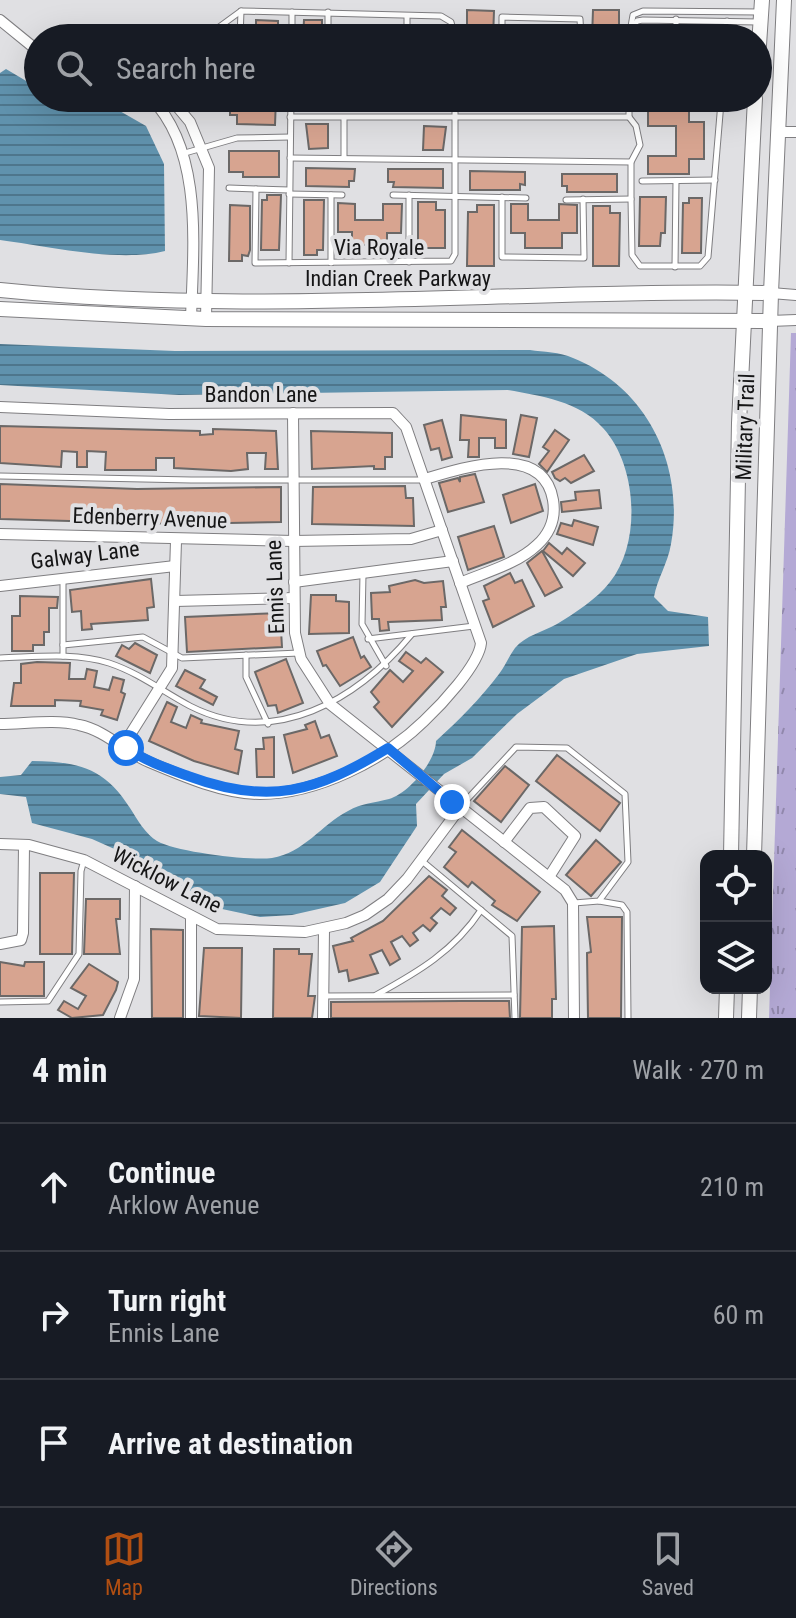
<!DOCTYPE html>
<meta charset="utf-8">
<style>
:root{--surface:#171b24;--page:#20242c;--text:#f1f3f6;--muted:#9ea1a6;--line:#363941;--accent:#b14f12}
body{margin:0;font-family:"Roboto Condensed",sans-serif;background:var(--page);color:var(--text)}
.controls{position:absolute;right:24px;bottom:24px;display:grid;overflow:hidden;border-radius:16px;box-shadow:0 8px 32px #0002}
.controls button{width:72px;height:72px;display:grid;place-items:center;padding:0;border:0;border-bottom:2px solid var(--line);background:var(--surface);color:var(--text);font:40px sans-serif}
.stop{position:absolute;width:24px;height:24px;margin:-18px;border:6px solid #1a73e8;border-radius:50%;background:#fff}
.stop.end{background:#1a73e8;border-color:#fff;box-shadow:0 2px 8px #0008}
.list{margin:0;padding:0;list-style:none}
h2{display:flex;justify-content:space-between;align-items:center;height:104px;margin:0;padding:0 32px;font-size:34px}
h2 small{font-size:26px;font-weight:400;color:var(--muted)}
.list li{display:grid;grid-template-columns:52px 1fr auto;gap:24px;align-items:center;box-sizing:border-box;height:128px;padding:0 32px;border-top:2px solid var(--line)}
.list b{display:block;font-size:30px;white-space:nowrap}
.list p{margin:0;font-size:26px;white-space:nowrap;color:var(--muted)}
.list em{font-size:26px;font-style:normal;color:var(--muted)}
.icon{flex:none;width:44px;height:44px;fill:none;stroke:currentColor;stroke-width:2;stroke-linecap:round;stroke-linejoin:round}
.map{position:relative;flex:none;width:796px;height:1018px;overflow:hidden}
.search{position:absolute;background:var(--surface);box-shadow:0 8px 32px #0002;left:24px;right:24px;top:24px;height:88px;display:flex;align-items:center;gap:20px;box-sizing:border-box;padding:0 28px;border-radius:44px;color:var(--muted);font-size:30px}
.sheet{height:488px;background:var(--surface)}
nav{display:flex;justify-content:space-around;align-items:center;box-sizing:border-box;height:112px;border-top:2px solid var(--line);background:var(--surface);font-size:22px;color:var(--muted)}
nav a{display:grid;justify-items:center;gap:4px}
nav .on{color:var(--accent)}
.map>svg:first-child{display:block}
.grass{fill:url(#grass-tufts)}
.water{fill:url(#water-rules)}
.building{fill:#d7a490;stroke:#6b6867;stroke-width:2}
.lines{fill:none;stroke-linecap:round;stroke-linejoin:round}
.lane-casing{stroke:#7f7e81;stroke-width:7}
.street-casing{stroke:#7f7e81;stroke-width:12}
.secondary-casing{stroke:#7f7e81;stroke-width:16}
.lane{stroke:#fff;stroke-width:5}
.street{stroke:#fff;stroke-width:10}
.secondary{stroke:#fff;stroke-width:14}
.route{stroke:#1a73e8;stroke-width:10}
.labels{text-anchor:middle;dominant-baseline:central;stroke-width:8;stroke-linejoin:round;paint-order:stroke}
.street-label{font-size:22px;fill:#151516;stroke:#e0e0e3}
</style>
<div class="map">
<svg width="796" height="1018" viewBox="0 0 796 1018">
<defs>
<pattern id="grass-tufts" width="24" height="20" patternUnits="userSpaceOnUse" patternTransform="scale(2)"><rect width="24" height="20" fill="#b4a9d5"/><path d="M3 7l-1-3M5 7V3M7 7l1-3M15 17l-1-3M17 17v-4M19 17l1-3" fill="none" stroke="#9188ac"/></pattern>
<pattern id="water-rules" width="6" height="5" patternUnits="userSpaceOnUse" patternTransform="scale(2)"><rect width="6" height="5" fill="#6092ad"/><path d="M0 2.5h6" fill="none" stroke="#4e768c"/></pattern>
</defs>
<rect width="100%" height="100%" fill="#e0e0e3"/>
<path class="grass" d="M791 333H796V1018H769Z"/>
<g class="water">
<path d="M6 69 38 88V98H97L146 126 164 164 165 251C118 263 47 246 0 240V73Z"/>
<path d="M0 344 175 351 530 350C543 352 560 352 573 358 648 388 685 466 671 544 668 563 657 579 654 597L668 611 708 617 709 646 637 654 564 679 517 714 472 758 444 774 416 804 417 826 380 882 345 903 292 915 260 917 222 909 119 851 92 839 32 823 26 797 0 794V777L21 775 32 761C78 762 104 767 130 808 137 819 146 835 157 841 176 852 250 861 272 858 304 853 321 825 348 811 362 803 374 803 389 799 408 794 436 761 436 741 459 720 480 699 499 674 505 666 509 656 515 648 526 635 543 632 557 624 575 613 597 599 610 582 642 542 637 465 603 428 579 401 541 396 508 390L179 395 0 385Z"/>
</g>
<g class="building">
<path d="M467 10 494 11 493 38 467 35Z"/>
<path d="M593 10H619V35L592 38Z"/>
<path d="M256 20 278 21V38H256Z"/>
<path d="M304 20H322V38H303Z"/>
<rect x="524" y="27" width="37" height="11"/>
<path d="M230 98H276L275 125 237 124V115H230Z"/>
<path d="M304 98H353L352 107H304Z"/>
<path d="M387 98H441V108L386 107Z"/>
<path d="M469 98H524V105L469 106Z"/>
<path d="M564 98H616L615 105 564 104Z"/>
<path d="M648 107 689 109V122H704V159H689V174H648V156H676V126H648Z"/>
<path d="M306 124H328V148L309 149Z"/>
<path d="M424 126 446 127 443 150H423Z"/>
<path d="M229 151H279V177H243V172H229Z"/>
<path d="M306 168 355 169 354 181H349V187L306 186Z"/>
<path d="M388 169H443V188L393 187 394 182H388Z"/>
<path d="M470 171 525 172V185L520 184V190H470Z"/>
<path d="M562 174H617V192H567V186H562Z"/>
<path d="M267 195H281L279 250H261L262 200H267Z"/>
<path d="M640 197H666L665 233H661L660 246H639Z"/>
<path d="M689 198H702L701 253H682L683 203H689Z"/>
<path d="M304 200H324L323 250H317V255H304Z"/>
<path d="M418 202H436V210H445V248H418Z"/>
<path d="M338 203 355 204V220H383V204H402L401 233H387V245H352V232H338Z"/>
<path d="M511 204H528V220H559V204L577 205V233H562V248H525V233H511Z"/>
<path d="M230 205 250 206V250L248 256 242 255V261H229Z"/>
<path d="M477 205H494V266H467L468 212H477Z"/>
<path d="M593 206H610V213H620L619 266H593Z"/>
<path d="M461 415 506 420V448H495V438H479V457H468L469 440H460Z"/>
<path d="M521 415 537 418 529 457 513 454Z"/>
<path d="M442 420 452 457 442 460 439 448 431 450 424 425Z"/>
<path d="M0 426 200 431V435L213 434V429L276 431 278 469H265L266 453H247L248 469 231 471 174 468V458H156V470H105L106 452 87 451V467H77V452L62 451 61 467 0 463Z"/>
<path d="M555 430 569 440 547 472 539 464 549 451 543 447Z"/>
<path d="M311 431 392 433V457H385V469H374V466L312 469Z"/>
<path d="M584 455 594 471 571 483 565 478 560 481 555 478 552 472Z"/>
<path d="M475 474 484 502 448 512 439 483 458 478 460 482V477Z"/>
<path d="M0 484 137 489 281 487V522L174 524 0 519Z"/>
<path d="M535 484 543 511 511 523 503 495Z"/>
<path d="M405 486 406 498H413L414 526 312 524 313 487Z"/>
<path d="M599 490 601 508 562 512 561 502 576 500 575 492Z"/>
<path d="M574 520 598 527 593 545 557 534 561 523 572 526Z"/>
<path d="M494 526 504 557 468 570 458 537Z"/>
<path d="M549 543 562 554 567 548 585 563 573 576 543 551Z"/>
<path d="M542 551 562 587 545 596 527 563Z"/>
<path d="M510 573 515 583 522 580 534 606 493 627 483 601 489 599 484 586Z"/>
<path d="M151 579 154 607 147 608 148 620 91 624 92 629 82 630 81 611 72 612 70 590Z"/>
<path d="M415 580 424 583 443 581 446 607H441L442 620 388 622 389 630 380 631 379 619H372L371 593 390 592 389 586Z"/>
<path d="M311 595H336V601L349 602V633L309 634Z"/>
<path d="M20 596 58 597 57 608H49V632H44V645H33V651H12V616H20Z"/>
<path d="M280 613 282 647 187 652 185 617Z"/>
<path d="M353 637 361 658 364 656 371 667 340 686 326 665 323 666 317 651Z"/>
<path d="M135 643 157 655 150 673 116 656 122 645 129 649Z"/>
<path d="M406 652 421 663 426 658 443 672 392 727 374 707 379 702 371 692 390 670 403 682 413 671 399 661Z"/>
<path d="M286 659 303 703 278 713 276 705 268 706 255 672Z"/>
<path d="M37 662 70 663 69 679H85L87 669 97 671 94 687 109 690 113 677 124 680 121 692 125 694 117 720 101 715 103 710 80 706 81 701 55 700V706H11L14 683H21V664Z"/>
<path d="M185 670 205 680 200 688 217 697 213 705 176 686Z"/>
<path d="M167 702 177 707 171 722 186 728 191 715 202 720 201 723 239 731 235 749 242 751 238 774 194 761 149 741Z"/>
<path d="M315 721 321 738 329 735 337 756 293 773 284 735 307 729 305 725Z"/>
<path d="M274 737V777H257L256 749H264L263 738Z"/>
<path d="M557 755 620 803 600 831 536 781Z"/>
<path d="M505 766 529 785 501 822 474 801Z"/>
<path d="M462 830 540 892 517 921 492 905 495 901 472 882 468 887 444 867 456 852 449 847Z"/>
<path d="M596 840 621 862 591 896 566 875Z"/>
<path d="M40 873H74L72 954H40Z"/>
<path d="M429 876 447 890 442 896 456 908 450 915 441 908 431 918 437 923 430 931 423 925 413 933 418 940 410 946 402 936 391 942 400 959 390 965 382 950 370 955 378 973 349 981 347 970 339 972 333 946 353 941 351 938 383 921Z"/>
<path d="M86 899H120V919H116L120 954H84Z"/>
<path d="M587 917H622L621 1018H588L587 953 591 952Z"/>
<path d="M554 926 556 999H552V1018H520L522 927Z"/>
<path d="M151 929 183 930V1018H152Z"/>
<path d="M204 948H242L241 1018 199 1016Z"/>
<path d="M274 949H299V954H312L308 996H315L312 1018H273Z"/>
<path d="M0 962 24 966 25 962H44V996H0Z"/>
<path d="M89 964 118 982 116 990 103 1015 72 1018 58 1010 64 1001 78 1009 86 996 71 988Z"/>
<path d="M462 1001H509L510 1018H331V1002Z"/>
</g>
<g class="lines">
<defs>
<g id="lane">
<path d="M631 32 637 21 643 20 758 22"/>
<path d="M204 38 241 11 441 16 451 22 455 38"/>
<path d="M240 38 241 11"/>
<path d="M292 38V12"/>
<path d="M328 38V12"/>
<path d="M407 38V16"/>
<path d="M502 38V17L580 19 581 38"/>
<path d="M629 38 633 15 643 11 760 12"/>
<path d="M676 38V19"/>
<path d="M726 38 727 21"/>
<path d="M629 98V117L636 126 640 145 631 162V199L632 255 640 266H700L708 257 721 102"/>
<path d="M648 99 721 102 722 98"/>
<path d="M290 117H629"/>
<path d="M344 118V158"/>
<path d="M185 153 237 138 290 137"/>
<path d="M290 158 631 162"/>
<path d="M642 181 715 180"/>
<path d="M229 188 256 189"/>
<path d="M289 190 256 189 255 263 451 261 455 254V98"/>
<path d="M289 194 342 195"/>
<path d="M331 195V263"/>
<path d="M393 195 526 198"/>
<path d="M409 195V262"/>
<path d="M502 197V257L584 258 583 199"/>
<path d="M566 200 631 199"/>
<path d="M289 263 291 98"/>
<path d="M675 267 676 181"/>
<path d="M0 476 191 480H423"/>
<path d="M363 574 362 624 386 666"/>
<path d="M368 639 474 626"/>
<path d="M63 645 143 637 182 658 299 653"/>
<path d="M246 655V677L268 724"/>
<path d="M63 656V578"/>
<path d="M0 658C36 657 74 652 109 663 139 673 162 691 190 706 275 749 357 700 412 634"/>
<path d="M460 807 516 747 567 748 625 794 628 862 599 901 574 903"/>
<path d="M422 861 512 936 515 1018"/>
<path d="M599 901 622 905 627 912 628 1018"/>
<path d="M376 995C418 972 454 951 481 910"/>
<path d="M324 996 514 995"/>
<path d="M0 1002 48 1001 79 954 81 871 84 860"/>
</g>
<g id="street">
<path d="M0 20 38 51"/>
<path d="M151 98C204 152 193 248 191 319"/>
<path d="M170 98 190 122 209 168 206 319"/>
<path d="M779 132H796"/>
<path d="M771 293 796 295"/>
<path d="M770 321 796 320"/>
<path d="M0 407 169 414 393 413 406 427 481 643C479 665 440 706 424 721 384 760 317 794 260 794 224 794 182 776 149 762 125 752 105 730 79 725 55 719 25 724 0 724"/>
<path d="M293 413 295 633 301 659 330 704 565 890 573 903 574 1018"/>
<path d="M425 479C461 468 543 441 553 500 556 518 550 533 537 545 517 564 486 572 460 583"/>
<path d="M0 534 293 541 411 539 442 530"/>
<path d="M294 582 453 561"/>
<path d="M0 586 175 566"/>
<path d="M175 601 294 598"/>
<path d="M123 746 172 668 176 541"/>
<path d="M504 842 530 808 544 807 575 836 549 877"/>
<path d="M0 844 29 845 84 860 217 929 305 932 346 923 365 915 388 899 407 879 460 808"/>
<path d="M0 944 21 940 23 933 24 845"/>
<path d="M120 1018 134 979 135 886"/>
<path d="M191 1018V916"/>
<path d="M323 1018 324 929"/>
</g>
<g id="secondary">
<path d="M758 60 762 0"/>
<path d="M0 290C256 316 514 289 771 293"/>
<path d="M0 309 206 319 770 321"/>
<path d="M731 856 739 423 755 98"/>
<path d="M754 856 771 293 784 0"/>
<path d="M726 1018 727 988"/>
<path d="M749 1018 750 988"/>
</g>
</defs>
<use href="#lane" class="lane-casing"/>
<use href="#street" class="street-casing"/>
<use href="#secondary" class="secondary-casing"/>
<use href="#lane" class="lane"/>
<use href="#street" class="street"/>
<use href="#secondary" class="secondary"/>
</g>
<g class="lines">
<path class="route" d="M126 748C146 761 166 768 188 776 269 806 316 792 388 748L452 802"/>
</g>
<g class="labels">
<g class="street-label">
<text x="379" y="247">Via Royale</text>
<text x="398" y="278">Indian Creek Parkway</text>
<text x="261" y="394">Bandon Lane</text>
<text transform="translate(745 427) rotate(-88)">Military Trail</text>
<text transform="translate(150 518) rotate(2)">Edenberry Avenue</text>
<text transform="translate(85 555) rotate(-7)">Galway Lane</text>
<text transform="translate(275 587) rotate(-92)">Ennis Lane</text>
<text transform="translate(167 880) rotate(27)">Wicklow Lane</text>
</g>
</g>
</svg>
<div class="controls">
<button><svg class="icon" aria-label="locate" viewBox="0 0 24 24"><circle cx="12" cy="12" r="6"/><path d="M12 2v4M12 18v4M2 12h4M18 12h4"/></svg></button>
<button><svg class="icon" aria-label="layers" viewBox="0 0 24 24"><path d="M12 4l9 5-9 5-9-5zM3 14l9 5 9-5"/></svg></button>
</div>
<div class="stop" style="left:126px;top:748px"></div>
<div class="stop end" style="left:452px;top:802px"></div>
<div class="search"><svg class="icon" aria-label="search" viewBox="0 0 24 24"><circle cx="10" cy="10" r="6"/><path d="M15 15l6 6"/></svg>Search here</div>
</div>
<section class="sheet">
<h2>4 min<small>Walk · 270 m</small></h2>
<ul class="list">
<li><svg class="icon" aria-label="ahead" viewBox="0 0 24 24"><path d="M12 20V5M6 11l6-6 6 6"/></svg><div><b>Continue</b><p>Arklow Avenue</p></div><em>210 m</em></li>
<li><svg class="icon" aria-label="right" viewBox="0 0 24 24"><path d="M7 20v-9h11M14 6l5 5-5 5"/></svg><div><b>Turn right</b><p>Ennis Lane</p></div><em>60 m</em></li>
<li><svg class="icon" aria-label="arrive" viewBox="0 0 24 24"><path d="M6 21V4h12l-3 4 3 4H6"/></svg><div><b>Arrive at destination</b></div></li>
</ul>
</section>
<nav>
<a class="on"><svg class="icon" aria-label="map" viewBox="0 0 24 24"><path d="M3 6l6-2 6 2 6-2v14l-6 2-6-2-6 2zM9 4v14M15 6v14"/></svg>Map</a>
<a><svg class="icon" aria-label="directions" viewBox="0 0 24 24"><path d="M12 3l9 9-9 9-9-9zM9 14v-3h6M13 9l2 2-2 2"/></svg>Directions</a>
<a><svg class="icon" aria-label="saved" viewBox="0 0 24 24"><path d="M7 4h10v16l-5-4-5 4z"/></svg>Saved</a>
</nav>
